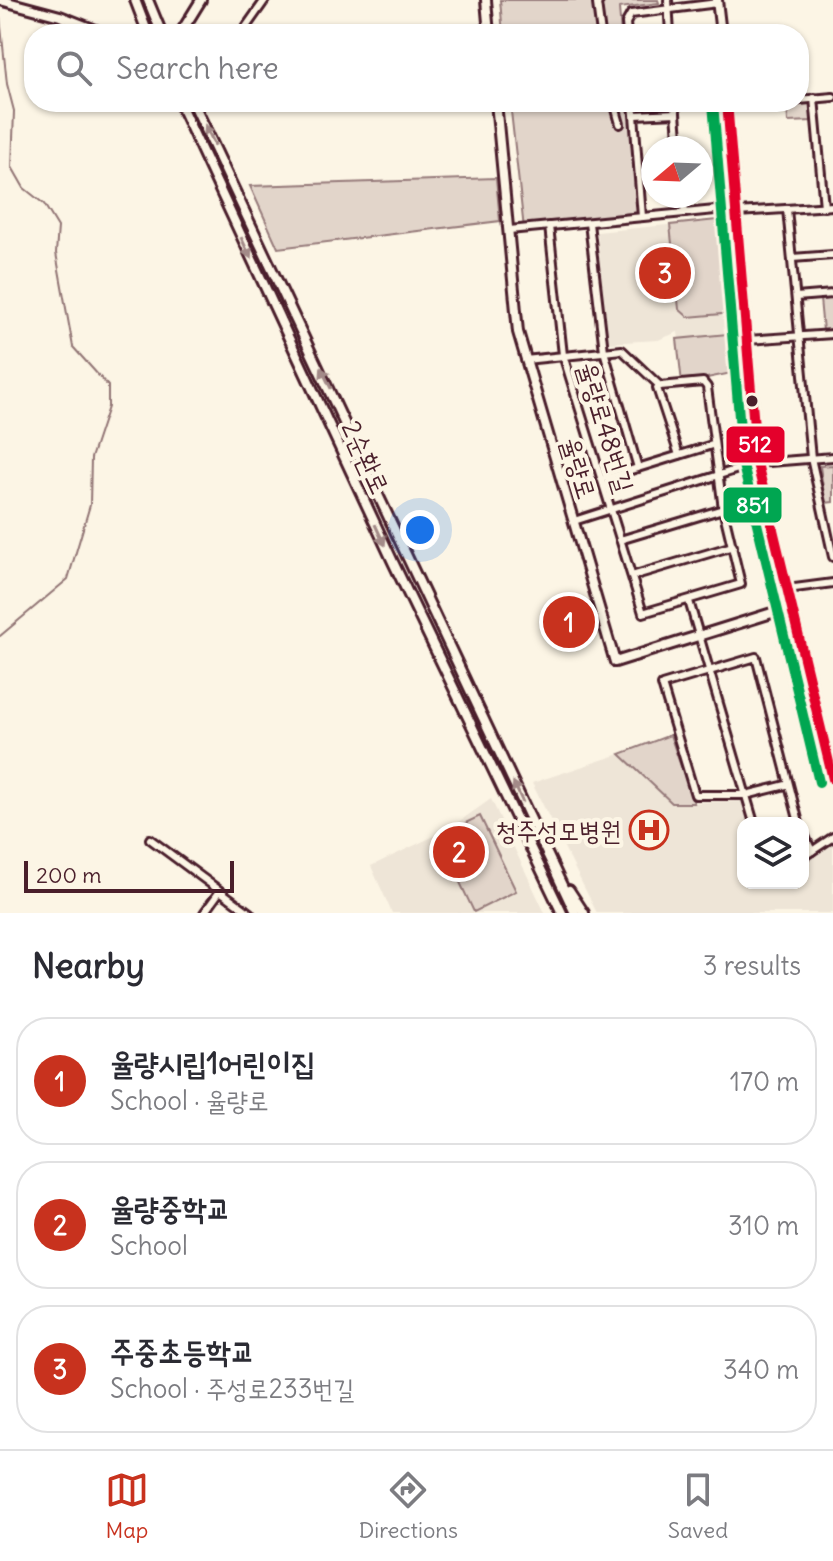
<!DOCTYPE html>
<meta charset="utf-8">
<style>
:root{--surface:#fff;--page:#f2f2f3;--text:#2b2b33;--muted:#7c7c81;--line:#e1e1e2;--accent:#c8321e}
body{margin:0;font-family:Delius,"Poor Story",sans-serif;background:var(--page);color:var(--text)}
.controls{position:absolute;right:24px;bottom:24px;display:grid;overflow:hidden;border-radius:16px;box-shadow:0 2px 6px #0004}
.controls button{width:72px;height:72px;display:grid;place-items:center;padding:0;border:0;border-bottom:2px solid var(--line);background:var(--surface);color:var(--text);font:40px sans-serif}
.compass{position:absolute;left:641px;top:136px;width:72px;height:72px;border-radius:50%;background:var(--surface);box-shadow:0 2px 6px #0004;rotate:251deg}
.scale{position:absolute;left:24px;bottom:20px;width:210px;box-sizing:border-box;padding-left:8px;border:4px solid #4a1f2b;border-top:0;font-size:22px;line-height:28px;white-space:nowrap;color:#4a1f2b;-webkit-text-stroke:6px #fcf5e5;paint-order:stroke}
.you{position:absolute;left:420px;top:530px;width:28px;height:28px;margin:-20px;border:6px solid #fff;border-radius:50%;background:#1a73e8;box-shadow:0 0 0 12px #1a73e833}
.badge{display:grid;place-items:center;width:52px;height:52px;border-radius:50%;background:var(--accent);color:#fff;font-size:26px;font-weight:700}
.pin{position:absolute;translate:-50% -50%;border:4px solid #fff;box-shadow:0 2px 8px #0006}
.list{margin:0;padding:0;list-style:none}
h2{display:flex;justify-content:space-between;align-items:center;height:104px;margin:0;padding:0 32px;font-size:34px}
h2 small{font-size:26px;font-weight:400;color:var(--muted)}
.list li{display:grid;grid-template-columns:52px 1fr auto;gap:24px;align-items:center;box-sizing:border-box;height:128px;margin:0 16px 16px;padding:0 16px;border:2px solid var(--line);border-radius:32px}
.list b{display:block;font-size:30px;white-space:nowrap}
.list p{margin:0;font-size:26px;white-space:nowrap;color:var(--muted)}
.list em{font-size:26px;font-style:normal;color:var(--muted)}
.icon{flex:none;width:44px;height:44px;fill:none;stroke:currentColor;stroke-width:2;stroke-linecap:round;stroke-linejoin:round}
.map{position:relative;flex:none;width:833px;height:913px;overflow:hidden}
.search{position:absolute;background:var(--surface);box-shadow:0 2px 6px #0004;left:24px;right:24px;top:24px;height:88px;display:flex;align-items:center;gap:20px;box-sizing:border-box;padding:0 28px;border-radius:32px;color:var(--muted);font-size:30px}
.sheet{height:536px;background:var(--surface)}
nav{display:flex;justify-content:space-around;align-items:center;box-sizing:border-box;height:112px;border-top:2px solid var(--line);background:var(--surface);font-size:22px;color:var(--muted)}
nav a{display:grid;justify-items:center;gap:4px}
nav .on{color:var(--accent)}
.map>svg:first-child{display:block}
.built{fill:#eee5d7}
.green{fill:#e2d5ca;stroke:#967a7a;stroke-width:2}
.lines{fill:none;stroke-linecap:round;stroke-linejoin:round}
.stream{stroke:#917474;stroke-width:2}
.street-casing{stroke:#4a1f2b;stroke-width:12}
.secondary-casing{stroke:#4a1f2b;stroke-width:14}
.street{stroke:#fcf5e5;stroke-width:6}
.secondary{stroke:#fcf5e5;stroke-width:8}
.bus-1-casing{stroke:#fcf5e5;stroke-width:16}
.bus-2-casing{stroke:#fcf5e5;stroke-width:16}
.bus-1{stroke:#e4002b;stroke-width:10}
.bus-2{stroke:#00a651;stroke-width:10}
.oneway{fill:#a38a88}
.bus-dot{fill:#4a1f2b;stroke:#fcf5e5;stroke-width:3}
.labels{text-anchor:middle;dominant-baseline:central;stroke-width:8;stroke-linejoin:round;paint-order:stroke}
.street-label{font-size:26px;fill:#4a1f2b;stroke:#fcf5e5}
.poi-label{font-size:26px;fill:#4a1f2b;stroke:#fcf5e5;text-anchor:end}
.line-badge{stroke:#fcf5e5;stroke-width:3}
.badge-label{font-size:22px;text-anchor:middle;font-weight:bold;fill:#fff}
</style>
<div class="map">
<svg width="833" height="913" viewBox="0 0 833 913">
<rect width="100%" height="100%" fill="#fcf5e5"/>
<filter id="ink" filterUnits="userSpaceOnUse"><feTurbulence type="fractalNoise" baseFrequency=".0125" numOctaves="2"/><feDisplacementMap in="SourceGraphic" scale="16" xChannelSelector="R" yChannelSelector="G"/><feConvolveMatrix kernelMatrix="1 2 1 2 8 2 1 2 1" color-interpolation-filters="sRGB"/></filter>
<g filter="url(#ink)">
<g class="built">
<path d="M717 220 725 225 737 333 679 339 678 332 658 340 607 343 597 232Z"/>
<path d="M620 754 672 803 744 801 753 823H743V883H803V857L833 837V913H597L532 783Z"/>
<path d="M491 799 545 913H392L371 866 447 830Z"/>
</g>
<g class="green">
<path d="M500 0H658L659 3 619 8 621 34H503Z"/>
<path d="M811 101 813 121 788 122 787 103Z"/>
<path d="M510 102H626L627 110H630L638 212 524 229Z"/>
<path d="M496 178 500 221 278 248 250 186Z"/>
<path d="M717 220 725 225 733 313 688 317 679 309 670 225Z"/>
<path d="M833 298V330L823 331 820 299Z"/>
<path d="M737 333 732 373 682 383 677 339Z"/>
<path d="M833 465V502L825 503 820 466Z"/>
<path d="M670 735 694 803H672L620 754Z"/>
<path d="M480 816 516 891 474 912 438 836Z"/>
</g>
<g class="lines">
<path class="stream" d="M0 17 7 84 14 111 12 167 24 188 44 204 58 227 56 253 73 347 108 386V407L91 458 90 505 68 579 0 636"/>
<defs>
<g id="street">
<path d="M600 0 597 4 601 34"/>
<path d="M668 0 670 34"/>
<path d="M241 34 265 0"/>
<path d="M627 34 626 23 631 14 718 3"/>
<path d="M814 98 824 207"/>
<path d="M799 100 833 97"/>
<path d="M614 102 620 124"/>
<path d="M633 102 642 217"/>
<path d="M675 102 679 148"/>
<path d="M727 106 770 102"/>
<path d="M635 115 676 113"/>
<path d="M683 196 685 213"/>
<path d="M787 209 811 458 833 557"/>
<path d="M737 212 833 206"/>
<path d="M589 223 604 351 638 468"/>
<path d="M549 226 563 355 643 613 741 584 723 509 620 540"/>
<path d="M509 230 736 208"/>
<path d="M792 258 833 255"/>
<path d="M796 297 833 294"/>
<path d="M747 340 833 334"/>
<path d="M525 360 622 350 660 386 703 382 707 387 723 509"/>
<path d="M660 386 657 388 679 455"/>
<path d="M602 479 712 445"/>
<path d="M574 521 757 463 833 457"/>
<path d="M632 576 733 546"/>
<path d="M787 589 833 583"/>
<path d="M689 601 754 823"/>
<path d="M786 785 746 795H695L662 685 756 657 799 823"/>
<path d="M803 832 812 851"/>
<path d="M150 839 250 913"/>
<path d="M803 857 833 837"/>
<path d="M204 913 220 891"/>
</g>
<g id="secondary">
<path d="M0 0 60 16 106 34"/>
<path d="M135 0 148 34"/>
<path d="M148 0 162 34"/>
<path d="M486 0 489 34"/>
<path d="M717 0 721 34"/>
<path d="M180 34 201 0"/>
<path d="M179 102 393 562 562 913"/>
<path d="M193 102 575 913"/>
<path d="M496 102 518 332 615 662 791 607"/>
<path d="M727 102 757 463 833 779"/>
<path d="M569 890 584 913"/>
</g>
</defs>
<use href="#street" class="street-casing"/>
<use href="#secondary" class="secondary-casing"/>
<use href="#street" class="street"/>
<use href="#secondary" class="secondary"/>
<defs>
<path id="bus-1" d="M727 102 757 463 833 779"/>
<path id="bus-2" d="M713 103 743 465 819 782"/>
</defs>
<use href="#bus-1" class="bus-1-casing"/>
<use href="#bus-2" class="bus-2-casing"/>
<use href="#bus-1" class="bus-1"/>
<use href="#bus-2" class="bus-2"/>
</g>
<defs><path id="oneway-solid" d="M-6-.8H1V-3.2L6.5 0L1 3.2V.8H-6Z" transform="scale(2)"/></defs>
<g class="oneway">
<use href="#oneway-solid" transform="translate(210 135) rotate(-116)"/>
<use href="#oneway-solid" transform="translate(246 248) rotate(65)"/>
<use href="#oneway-solid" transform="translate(326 378) rotate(-116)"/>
<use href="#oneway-solid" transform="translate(380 535) rotate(65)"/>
<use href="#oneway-solid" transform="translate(518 792) rotate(-115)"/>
</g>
</g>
<defs>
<symbol id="hospital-ring" viewBox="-11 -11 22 22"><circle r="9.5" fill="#fcf5e5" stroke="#c8321e" stroke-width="1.5"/><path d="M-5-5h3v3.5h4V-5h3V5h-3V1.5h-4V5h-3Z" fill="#c8321e"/></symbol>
</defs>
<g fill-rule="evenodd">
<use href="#hospital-ring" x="627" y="808" width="44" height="44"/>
</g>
<circle class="bus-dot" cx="752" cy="401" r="7"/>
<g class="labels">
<g class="street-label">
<text transform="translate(606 427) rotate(73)">율량로48번길</text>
<text transform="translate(366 457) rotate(65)">2순환로</text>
<text transform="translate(579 468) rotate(73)">율량로</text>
</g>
<g class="poi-label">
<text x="621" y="830">청주성모병원</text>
</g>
</g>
<g class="line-badge">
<rect x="725" y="425" width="61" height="39" rx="8" fill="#e4002b"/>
<rect x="722" y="486" width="61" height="38" rx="8" fill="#00a651"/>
</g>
<g class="badge-label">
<text x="755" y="452">512</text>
<text x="753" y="513">851</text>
</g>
</svg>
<div class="controls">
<button><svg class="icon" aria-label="layers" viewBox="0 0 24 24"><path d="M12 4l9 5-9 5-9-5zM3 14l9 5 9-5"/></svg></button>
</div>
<svg class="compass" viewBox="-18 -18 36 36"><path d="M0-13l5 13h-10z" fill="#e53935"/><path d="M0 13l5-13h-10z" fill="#7c7c81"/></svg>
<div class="scale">200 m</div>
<div class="you"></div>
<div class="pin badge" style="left:569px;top:622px">1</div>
<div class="pin badge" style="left:459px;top:852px">2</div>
<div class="pin badge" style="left:665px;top:273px">3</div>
<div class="search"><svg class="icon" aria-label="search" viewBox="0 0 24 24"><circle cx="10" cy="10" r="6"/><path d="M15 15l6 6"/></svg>Search here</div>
</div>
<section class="sheet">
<h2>Nearby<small>3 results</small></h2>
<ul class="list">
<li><span class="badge">1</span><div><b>율량시립1어린이집</b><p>School · 율량로</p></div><em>170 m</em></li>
<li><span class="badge">2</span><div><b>율량중학교</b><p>School</p></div><em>310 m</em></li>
<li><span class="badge">3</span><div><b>주중초등학교</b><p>School · 주성로233번길</p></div><em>340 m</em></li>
</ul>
</section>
<nav>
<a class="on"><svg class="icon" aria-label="map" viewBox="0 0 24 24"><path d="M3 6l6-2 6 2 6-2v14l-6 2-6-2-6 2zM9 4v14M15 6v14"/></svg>Map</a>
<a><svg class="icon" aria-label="directions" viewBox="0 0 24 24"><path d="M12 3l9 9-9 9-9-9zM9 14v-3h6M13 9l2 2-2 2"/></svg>Directions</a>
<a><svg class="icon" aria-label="saved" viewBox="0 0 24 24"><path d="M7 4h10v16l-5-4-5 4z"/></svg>Saved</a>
</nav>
